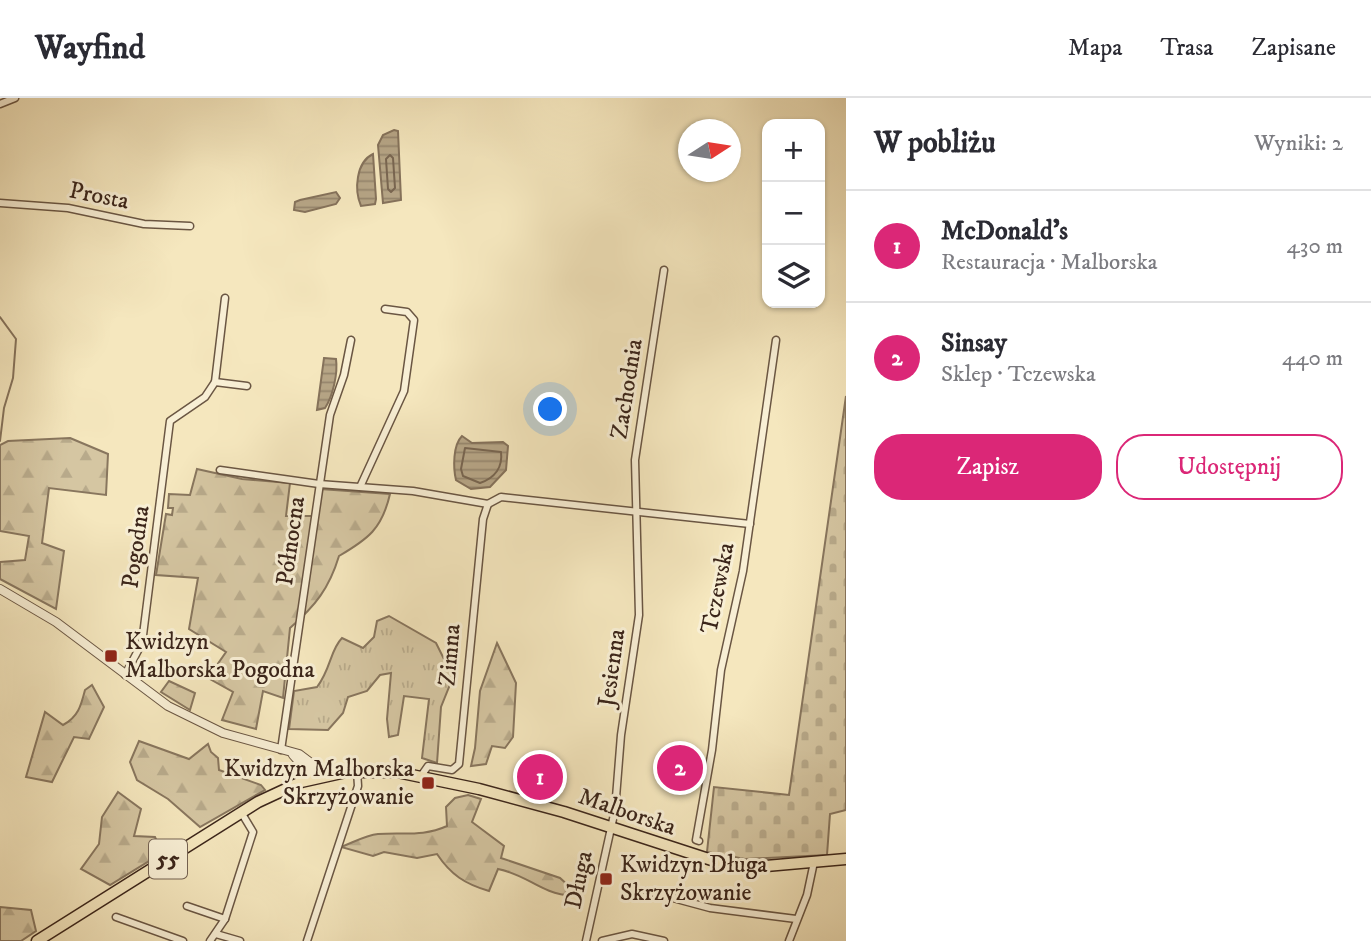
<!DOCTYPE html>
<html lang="pl">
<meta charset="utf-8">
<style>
:root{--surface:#fff;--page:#f7f7f7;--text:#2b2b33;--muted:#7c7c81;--line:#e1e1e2;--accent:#db2777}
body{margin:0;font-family:"IM FELL DW Pica",serif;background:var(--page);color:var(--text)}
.controls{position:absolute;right:21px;top:21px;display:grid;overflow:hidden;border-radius:14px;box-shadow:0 2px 5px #0004}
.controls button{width:63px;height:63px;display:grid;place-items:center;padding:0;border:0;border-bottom:2px solid var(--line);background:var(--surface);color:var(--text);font:35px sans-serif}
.compass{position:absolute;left:678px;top:21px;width:63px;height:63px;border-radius:50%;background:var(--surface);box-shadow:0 2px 5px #0004;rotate:78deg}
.you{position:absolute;left:551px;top:312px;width:24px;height:24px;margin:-18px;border:5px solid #fff;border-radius:50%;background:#1a73e8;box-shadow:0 0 0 10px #1a73e833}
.badge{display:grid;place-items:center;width:46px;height:46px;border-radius:50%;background:var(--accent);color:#fff;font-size:23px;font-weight:700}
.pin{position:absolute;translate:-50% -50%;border:4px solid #fff;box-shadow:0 2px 7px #0006}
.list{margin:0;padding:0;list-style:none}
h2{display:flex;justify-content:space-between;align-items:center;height:91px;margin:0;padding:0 28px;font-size:30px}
h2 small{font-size:23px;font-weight:400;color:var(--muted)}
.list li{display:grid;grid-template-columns:46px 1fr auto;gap:21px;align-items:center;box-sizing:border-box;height:112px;padding:0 28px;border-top:2px solid var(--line)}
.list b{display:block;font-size:26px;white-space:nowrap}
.list p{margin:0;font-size:23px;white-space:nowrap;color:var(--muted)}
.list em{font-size:23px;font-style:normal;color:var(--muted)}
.actions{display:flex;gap:14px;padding:21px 28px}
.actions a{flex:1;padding:16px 0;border:2px solid var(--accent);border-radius:28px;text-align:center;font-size:24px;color:var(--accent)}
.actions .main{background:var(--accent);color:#fff}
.icon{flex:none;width:38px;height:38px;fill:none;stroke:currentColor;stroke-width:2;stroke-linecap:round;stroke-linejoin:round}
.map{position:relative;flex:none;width:846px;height:843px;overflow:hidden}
header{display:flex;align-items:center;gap:42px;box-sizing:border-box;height:98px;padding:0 35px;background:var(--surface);border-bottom:2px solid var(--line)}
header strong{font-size:33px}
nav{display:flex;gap:38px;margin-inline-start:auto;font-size:24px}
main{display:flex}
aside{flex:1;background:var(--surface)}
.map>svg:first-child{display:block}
.grass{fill:url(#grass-tufts);stroke:#88765e;stroke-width:2}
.forest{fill:url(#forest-firs);stroke:#88765e;stroke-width:2}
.cemetery{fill:url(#cemetery-stones);stroke:#88765e;stroke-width:2}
.water{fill:url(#water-rules);stroke:#85725b;stroke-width:2}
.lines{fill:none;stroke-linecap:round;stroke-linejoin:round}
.shore{stroke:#786550;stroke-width:2}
.stream{stroke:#85725b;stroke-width:2}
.minor-casing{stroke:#6a5643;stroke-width:9}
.tertiary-casing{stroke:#6a5643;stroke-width:10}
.primary-casing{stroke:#3b251a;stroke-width:13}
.minor{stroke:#f8efd5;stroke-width:6}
.tertiary{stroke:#f8efd5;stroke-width:8}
.primary{stroke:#f5e7be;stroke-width:10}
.poi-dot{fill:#8f2418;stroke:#f8efd5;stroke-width:2.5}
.labels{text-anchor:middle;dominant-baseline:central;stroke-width:6;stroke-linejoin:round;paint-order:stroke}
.shield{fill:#f8efd5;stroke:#746252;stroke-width:2}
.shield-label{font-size:23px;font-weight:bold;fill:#3b251a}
.street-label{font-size:24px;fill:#3b251a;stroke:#f8efd5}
.poi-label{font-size:24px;fill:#3b251a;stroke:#f8efd5;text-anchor:start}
</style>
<header>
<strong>Wayfind</strong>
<nav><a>Mapa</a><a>Trasa</a><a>Zapisane</a></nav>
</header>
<main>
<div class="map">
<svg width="846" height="843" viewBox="0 0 846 843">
<defs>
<pattern id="grass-tufts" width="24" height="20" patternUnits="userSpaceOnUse" patternTransform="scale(1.75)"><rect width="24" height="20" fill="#d5c6a2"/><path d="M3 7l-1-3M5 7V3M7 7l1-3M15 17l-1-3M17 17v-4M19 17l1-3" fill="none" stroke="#b8aa8b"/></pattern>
<pattern id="forest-firs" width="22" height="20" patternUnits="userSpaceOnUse" patternTransform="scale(1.75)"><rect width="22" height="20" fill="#d5c6a2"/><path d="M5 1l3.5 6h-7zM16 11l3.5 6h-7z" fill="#b8aa8b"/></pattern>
<pattern id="cemetery-stones" width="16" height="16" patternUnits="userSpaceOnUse" patternTransform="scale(1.75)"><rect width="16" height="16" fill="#d5c6a2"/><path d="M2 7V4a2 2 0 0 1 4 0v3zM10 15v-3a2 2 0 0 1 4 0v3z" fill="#b8aa8b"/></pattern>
<pattern id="water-rules" width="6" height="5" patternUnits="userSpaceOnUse" patternTransform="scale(1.75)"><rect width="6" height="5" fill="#b6a586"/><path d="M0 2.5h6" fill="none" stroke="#95866d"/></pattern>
</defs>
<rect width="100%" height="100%" fill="#f5e7be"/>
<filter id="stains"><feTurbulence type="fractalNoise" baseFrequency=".00286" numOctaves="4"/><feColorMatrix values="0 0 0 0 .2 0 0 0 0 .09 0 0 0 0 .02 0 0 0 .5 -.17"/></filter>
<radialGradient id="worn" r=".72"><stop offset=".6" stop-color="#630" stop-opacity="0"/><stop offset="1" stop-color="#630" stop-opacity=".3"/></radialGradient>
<path class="grass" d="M389 518 436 545 453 579 441 609 437 665 422 660 429 601 404 598 398 637 389 639 387 621 391 575 380 577 367 593 348 599 343 615 328 632 289 631 294 593 317 589C331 571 330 552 342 540L363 550 374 539 377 523Z"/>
<g class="forest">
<path d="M70 340 108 356 106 397 49 390 42 445 64 453 56 511 0 481V464L25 462 29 438 0 433V347L8 343Z"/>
<path d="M197 371 242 381 290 385 286 418H315L320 391 390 396C382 431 368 441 339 458 329 491 315 508 290 530L283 600 263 593 256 631 222 622 233 594 208 580 226 554 189 531 198 480 156 477 166 416 172 417 173 410H168L169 396 190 397Z"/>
<path d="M497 545 516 585 513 639 505 650 492 648 486 666 471 668 475 650 480 593Z"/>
<path d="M169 583 195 595 190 612 161 594Z"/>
<path d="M92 587 104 609 89 641 74 639 52 684 26 679 45 614 63 627C78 619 81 608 85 592Z"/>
<path d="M139 643 189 661 208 646 211 654 218 660 219 672 261 687 265 692 200 729 168 701 137 682 130 664Z"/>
<path d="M118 694 141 711 134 738 155 739 162 755 110 787 81 771 99 746 102 719Z"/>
<path d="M468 697 481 701 472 724 504 748 501 760 560 780 570 789 573 798C538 795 529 777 498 771L489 793C465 786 451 777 437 756L417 760 384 754 373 758 341 749C352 745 366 737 378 736 403 734 423 739 447 728L446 709 455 700Z"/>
<path d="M0 809 31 812 36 833 21 843H0Z"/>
</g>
<path class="cemetery" d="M846 298V712L830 716 827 757 745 761 707 754 714 689 789 697Z"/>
<g class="water">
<path d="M394 32 398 33 401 102 383 105 378 47 383 37Z"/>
<path d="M373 56 376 101 375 106 361 108C354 92 356 64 373 56Z"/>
<path d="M336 94 340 100 336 106 305 114 294 112 295 104 300 102Z"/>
<path d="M324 260 336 261C338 275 333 298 325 310L317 312Z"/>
<path d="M462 338 472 345 503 344 508 348 506 372 490 389 471 391 456 382C453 369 453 347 462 338Z"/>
</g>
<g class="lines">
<g class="shore">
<path d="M390 57 393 60 395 90 391 94 388 91 386 61Z"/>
<path d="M465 350 501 354C503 369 495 380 480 385L463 378 461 371Z"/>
</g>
<path class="stream" d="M0 219 16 241 13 280 4 310 0 343"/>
<defs>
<g id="minor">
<path d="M0 6 15 0"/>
<path d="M0 105 68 110 144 126 190 128"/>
<path d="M215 284 225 200"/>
<path d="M220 372 319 386 413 393 488 406 501 399 750 426"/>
<path d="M360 389 404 293 414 222 407 214 385 211"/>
<path d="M125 577 142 545 170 323 205 299 215 284 247 288"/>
<path d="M281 652 330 317 344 277 351 242"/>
<path d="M421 678 428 668 452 672 459 666 483 421 488 406"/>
<path d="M699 743 696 742 712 652 721 572 743 473 776 242"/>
<path d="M647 793 710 810 796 821"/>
<path d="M187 808 225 821"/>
<path d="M116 819 183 843"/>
<path d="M216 836 240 843"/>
<path d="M210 843 225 821 253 734 241 714"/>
<path d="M307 843 358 688 357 673"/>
<path d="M586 843 615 712 621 637 639 517 635 362 664 172"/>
<path d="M602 843 632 836 664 843"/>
<path d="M789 843 807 797 814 764"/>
</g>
<g id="tertiary">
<path d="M0 491 56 524 168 608 223 635 299 656 311 665 314 680"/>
<path d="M293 657 312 678"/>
</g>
<path id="primary" d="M37 843 258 704 301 684 346 674H397L479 691 564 714 727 767 766 768 846 761"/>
</defs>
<use href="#minor" class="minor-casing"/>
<use href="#tertiary" class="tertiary-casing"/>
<use href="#primary" class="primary-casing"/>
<use href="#minor" class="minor"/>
<use href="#tertiary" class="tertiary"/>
<use href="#primary" class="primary"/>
</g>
<g class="poi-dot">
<rect x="104" y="551" width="14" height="14" rx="3.5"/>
<rect x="421" y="678" width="14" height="14" rx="3.5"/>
<rect x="599" y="774" width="14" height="14" rx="3.5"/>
</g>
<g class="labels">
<rect class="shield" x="149" y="741.5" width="38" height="39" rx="5"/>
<g class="shield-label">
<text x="168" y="761">55</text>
</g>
<g class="street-label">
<text transform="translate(99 98) rotate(11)">Prosta</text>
<text transform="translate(627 291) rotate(-81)">Zachodnia</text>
<text transform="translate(291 443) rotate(-82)">Północna</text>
<text transform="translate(136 449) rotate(-82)">Pogodna</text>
<text transform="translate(718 490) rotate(-79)">Tczewska</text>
<text transform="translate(450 557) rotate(-85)">Zimna</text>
<text transform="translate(612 570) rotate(-82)">Jesienna</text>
<text transform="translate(627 714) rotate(19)">Malborska</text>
<text transform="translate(579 782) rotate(-78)">Długa</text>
</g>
<g class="poi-label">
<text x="125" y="544">Kwidzyn<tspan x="125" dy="28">Malborska Pogodna</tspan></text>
<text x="414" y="671" text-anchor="end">Kwidzyn Malborska<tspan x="414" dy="28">Skrzyżowanie</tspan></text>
<text x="620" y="767">Kwidzyn Długa<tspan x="620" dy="28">Skrzyżowanie</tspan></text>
</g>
</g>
<rect width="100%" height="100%" filter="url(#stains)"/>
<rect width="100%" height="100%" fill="url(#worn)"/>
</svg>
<div class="controls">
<button>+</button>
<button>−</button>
<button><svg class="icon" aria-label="layers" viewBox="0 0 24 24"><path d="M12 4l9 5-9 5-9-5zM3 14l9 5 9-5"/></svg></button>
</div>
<svg class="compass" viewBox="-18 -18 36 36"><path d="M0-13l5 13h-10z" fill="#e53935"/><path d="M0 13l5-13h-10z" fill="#7c7c81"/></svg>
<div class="you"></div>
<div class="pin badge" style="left:540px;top:679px">1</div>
<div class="pin badge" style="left:680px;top:670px">2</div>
</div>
<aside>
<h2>W pobliżu<small>Wyniki: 2</small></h2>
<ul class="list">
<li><span class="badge">1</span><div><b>McDonald's</b><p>Restauracja · Malborska</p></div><em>430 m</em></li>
<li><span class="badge">2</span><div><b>Sinsay</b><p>Sklep · Tczewska</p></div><em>440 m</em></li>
</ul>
<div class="actions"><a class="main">Zapisz</a><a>Udostępnij</a></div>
</aside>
</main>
